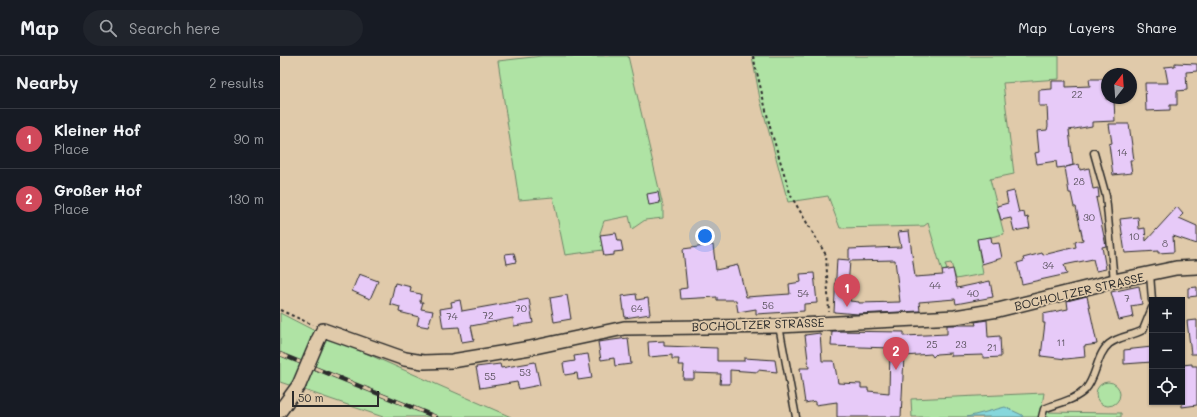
<!DOCTYPE html>
<meta charset="utf-8">
<style>
:root{--surface:#171b24;--page:#20242c;--text:#f1f3f6;--muted:#9ea1a6;--line:#363941;--accent:#d1495b}
body{margin:0;font-family:Mali,sans-serif;background:var(--page);color:var(--text)}
.controls{position:absolute;right:12px;bottom:12px;display:grid;overflow:hidden;border-radius:0px;box-shadow:0 1px 3px #0004}
.controls button{width:36px;height:36px;display:grid;place-items:center;padding:0;border:0;border-bottom:1px solid var(--line);background:var(--surface);color:var(--text);font:20px sans-serif}
.compass{position:absolute;left:821px;top:12px;width:36px;height:36px;border-radius:50%;background:var(--surface);box-shadow:0 1px 3px #0004;rotate:17deg}
.scale{position:absolute;left:12px;bottom:10px;width:87px;box-sizing:border-box;padding-left:4px;border:2px solid #2b2b2b;border-top:0;font-size:11px;line-height:14px;white-space:nowrap;color:#2b2b2b;-webkit-text-stroke:3px #e0caaa;paint-order:stroke}
.you{position:absolute;left:425px;top:180px;width:14px;height:14px;margin:-10px;border:3px solid #fff;border-radius:50%;background:#1a73e8;box-shadow:0 0 0 6px #1a73e833}
.badge{display:grid;place-items:center;width:26px;height:26px;border-radius:50%;background:var(--accent);color:#fff;font-size:13px;font-weight:700}
.pin{position:absolute;translate:-50% -33px;filter:drop-shadow(0 1px 2px #0008)}
.pin::after{content:'';position:absolute;top:21px;width:14px;height:12px;background:inherit;clip-path:polygon(0 0,100% 0,50% 100%)}
.list{margin:0;padding:0;list-style:none}
h2{display:flex;justify-content:space-between;align-items:center;height:52px;margin:0;padding:0 16px;font-size:17px}
h2 small{font-size:13px;font-weight:400;color:var(--muted)}
.list li{display:grid;grid-template-columns:26px 1fr auto;gap:12px;align-items:center;box-sizing:border-box;height:60px;padding:0 16px;border-top:1px solid var(--line)}
.list b{display:block;font-size:15px;white-space:nowrap}
.list p{margin:0;font-size:13px;white-space:nowrap;color:var(--muted)}
.list em{font-size:13px;font-style:normal;color:var(--muted)}
.icon{flex:none;width:22px;height:22px;fill:none;stroke:currentColor;stroke-width:2;stroke-linecap:round;stroke-linejoin:round}
.map{position:relative;flex:none;width:917px;height:361px;overflow:hidden}
header{display:flex;align-items:center;gap:24px;box-sizing:border-box;height:56px;padding:0 20px;background:var(--surface);border-bottom:1px solid var(--line)}
header strong{font-size:19px}
nav{display:flex;gap:22px;margin-inline-start:auto;font-size:14px}
.search{width:280px;height:36px;background:var(--page);display:flex;align-items:center;gap:10px;box-sizing:border-box;padding:0 14px;border-radius:22px;color:var(--muted);font-size:15px}
main{display:flex}
aside{flex:1;background:var(--surface)}
.map>svg:first-child{display:block}
.green{fill:#afe3a4;stroke:#6d8768}
.water{fill:#86d7dc;stroke:#629295}
.building{fill:#e7caf8;stroke:#2b2b2b;fill-rule:evenodd}
.lines{fill:none;stroke-linecap:round;stroke-linejoin:round}
.lane-casing{stroke:#2b2b2b;stroke-width:9}
.street-casing{stroke:#2b2b2b;stroke-width:16}
.path{stroke:#2b2b2b;stroke-width:2;stroke-dasharray:3 3;stroke-linecap:butt}
.lane{stroke:#e0caaa;stroke-width:6}
.street{stroke:#e0caaa;stroke-width:13}
.rail-casing{stroke:#2b2b2b;stroke-width:4.5}
.rail{stroke:#e0caaa;stroke-width:3;stroke-dasharray:9;stroke-linecap:butt}
.street-bridge-casing{stroke:#2b2b2b;stroke-width:16;stroke-linecap:butt}
.street-bridge{stroke:#e0caaa;stroke-width:13}
.labels{text-anchor:middle;dominant-baseline:central;stroke-width:3.5;stroke-linejoin:round;paint-order:stroke}
.number-label{font-size:10px;fill:#5a535e}
.street-label{font-size:12px;fill:#2b2b2b;stroke:#e0caaa}
</style>
<header>
<strong>Map</strong>
<div class="search"><svg class="icon" aria-label="search" viewBox="0 0 24 24"><circle cx="10" cy="10" r="6"/><path d="M15 15l6 6"/></svg>Search here</div>
<nav><a>Map</a><a>Layers</a><a>Share</a></nav>
</header>
<main>
<aside>
<h2>Nearby<small>2 results</small></h2>
<ul class="list">
<li><span class="badge">1</span><div><b>Kleiner Hof</b><p>Place</p></div><em>90 m</em></li>
<li><span class="badge">2</span><div><b>Großer Hof</b><p>Place</p></div><em>130 m</em></li>
</ul>
</aside>
<div class="map">
<svg width="917" height="361" viewBox="0 0 917 361">
<rect width="100%" height="100%" fill="#e0caaa"/>
<filter id="ink" filterUnits="userSpaceOnUse"><feTurbulence type="fractalNoise" baseFrequency=".025" numOctaves="2"/><feDisplacementMap in="SourceGraphic" scale="8" xChannelSelector="R" yChannelSelector="G"/><feConvolveMatrix kernelMatrix="1 2 1 2 8 2 1 2 1" color-interpolation-filters="sRGB"/></filter>
<g filter="url(#ink)">
<g class="green">
<path d="M262 0H348L383 150V162L365 164 352 173 349 160 324 165 320 177 323 194 285 199 273 141 239 144 218 5Z"/>
<path d="M472 0H779V23L723 27 734 118 710 123 724 178 697 184 703 218 676 223 671 207 665 208 667 214 662 215 648 167 644 170 560 172 548 140 508 146 480 43Z"/>
<path d="M0 257 35 275 12 330 0 326Z"/>
<path d="M42 278 231 361H103L18 332Z"/>
<circle cx="828" cy="338" r="12"/>
<path d="M764 337 761 356 841 357V361H632L631 343Z"/>
</g>
<path class="water" d="M725 351 742 359 743 361H687Z"/>
<g class="building">
<path d="M895 7 917 8V15L906 16 907 34 897 35V49H890V54L866 55 865 27H888L885 11 895 10Z"/>
<path d="M809 23H824L826 43 834 44 835 65 812 66V70L789 74 793 109 786 111 799 108 800 114 809 112 813 133 818 132 819 141 816 142 826 190 822 191 826 213 816 215 813 203 784 209 787 218 742 228 737 207 744 205 743 202 762 197 763 199 796 191 795 186 803 184 796 151H794L791 137H789L785 111 777 112 776 105 757 108 755 97 759 96 757 75 767 74 768 70 767 50H759V34L772 33V25H786V31L810 30Z"/>
<path d="M829 68H849L854 104H850L852 117 833 119 829 88 832 87Z"/>
<path d="M734 135 739 157 744 156 745 162 748 161 750 172 734 175 731 162 721 164 717 150 728 147 726 137Z"/>
<path d="M378 136 380 147 369 149 367 138Z"/>
<path d="M897 151 903 158 899 162 917 170V188L893 180 894 196 878 197V195L845 197 840 163 858 161 859 173 865 172 866 185Z"/>
<path d="M629 175 635 221 663 219 662 215 673 213 677 232 710 225 713 241 676 248 675 243 639 246 640 255 578 258 554 256 557 203 569 204V193L621 191 618 176ZM615 204 620 246 579 247V246L570 245V242H567L570 205Z"/>
<path d="M336 177 338 185H341L343 195 334 196V199L324 200 320 179Z"/>
<path d="M711 181 712 188 719 187 722 202 702 208 697 183Z"/>
<path d="M433 189 436 214 458 209 466 241 510 238 509 228 521 226 520 218 534 217 537 247 524 248V255L476 258V253L458 256 456 244H437V241L401 243 400 233 407 232 403 193Z"/>
<path d="M234 197 236 206 227 208 225 198Z"/>
<path d="M79 218 98 225 90 243 72 235Z"/>
<path d="M115 227 131 231 130 236 141 238 140 246H143L141 253 153 255 148 271 137 269 139 261 119 256 120 251 110 248Z"/>
<path d="M859 230 862 248 851 250 853 261 839 264 831 236Z"/>
<path d="M917 231V240L908 241V232Z"/>
<path d="M356 238 357 244 368 242 370 258 345 262 342 240Z"/>
<path d="M287 239 291 263 274 266 270 242Z"/>
<path d="M807 240 817 288 804 290 805 301 786 303 761 300 765 267H763V258L788 253 787 245Z"/>
<path d="M249 243 253 267 234 270 233 262 191 270 194 284 182 286 179 271 163 272 160 253 172 251 171 246 180 244 182 255Z"/>
<path d="M707 264 708 281 720 280 721 301 703 302V299L671 300V297L656 298 653 301 651 298 624 300 621 361H557V346L535 349V345L525 347 520 312H529L525 279 540 277 542 305H554L558 327 581 328V332H588V335L609 337 610 292 551 290 552 275 624 276V280L667 278V269H696L695 266Z"/>
<path d="M917 264V298H911L907 265Z"/>
<path d="M348 282 351 308 335 310 334 302 321 304 318 286Z"/>
<path d="M384 285V290L437 292V305H464V302L495 304 497 316 478 314V316L450 314V328H440L441 318 414 317V323H403L404 309H398L399 303H392V299L369 301 368 286Z"/>
<path d="M872 291V306L844 308V294Z"/>
<path d="M308 298 312 322 298 324 297 317 285 319 283 307 295 305 294 300Z"/>
<path d="M255 306 260 329 239 333 237 326 200 332 196 311 220 308 221 312Z"/>
<path d="M912 308V310H917V349L902 351V309Z"/>
</g>
<g class="lines">
<defs>
<g id="lane">
<path d="M814 97 826 140 834 225"/>
<path d="M870 218 872 244"/>
<path d="M499 270 516 361"/>
<path d="M762 361 764 353C777 347 794 345 805 334 817 321 816 299 829 288 839 280 853 280 863 274L872 252"/>
</g>
<g id="street">
<path d="M38 284 43 274 125 303 143 306 172 305 250 292 344 272 499 270 675 261 718 254 834 225 896 212 917 211"/>
<path d="M0 355 19 329"/>
</g>
</defs>
<use href="#lane" class="lane-casing"/>
<use href="#street" class="street-casing"/>
<g class="path">
<path d="M473 0 491 75 511 140 546 199 549 256"/>
<path d="M0 254 33 269"/>
</g>
<use href="#lane" class="lane"/>
<use href="#street" class="street"/>
<defs>
<path id="rail" d="M0 298 156 361"/>
</defs>
<use href="#rail" class="rail-casing"/>
<use href="#rail" class="rail"/>
<defs>
<path id="street-bridge" d="M19 329 38 284"/>
</defs>
<use href="#street-bridge" class="street-bridge-casing"/>
<use href="#street-bridge" class="street-bridge"/>
</g>
</g>
<g class="labels">
<g class="number-label">
<text x="797" y="38">22</text>
<text x="842" y="96">14</text>
<text x="799" y="125">28</text>
<text x="809" y="161">30</text>
<text x="854" y="180">10</text>
<text x="885" y="187">8</text>
<text x="768" y="209">34</text>
<text x="655" y="229">44</text>
<text x="523" y="237">54</text>
<text x="693" y="237">40</text>
<text x="847" y="242">7</text>
<text x="488" y="249">56</text>
<text x="241" y="252">70</text>
<text x="357" y="252">64</text>
<text x="208" y="259">72</text>
<text x="172" y="260">74</text>
<text x="781" y="286">11</text>
<text x="652" y="288">25</text>
<text x="681" y="288">23</text>
<text x="712" y="291">21</text>
<text x="245" y="316">53</text>
<text x="210" y="320">55</text>
</g>
<g class="street-label">
<text transform="translate(799 235) rotate(-13)">BOCHOLTZER STRASSE</text>
<text transform="translate(478 268) rotate(-2)">BOCHOLTZER STRASSE</text>
</g>
</g>
</svg>
<div class="controls">
<button>+</button>
<button>−</button>
<button><svg class="icon" aria-label="locate" viewBox="0 0 24 24"><circle cx="12" cy="12" r="6"/><path d="M12 2v4M12 18v4M2 12h4M18 12h4"/></svg></button>
</div>
<svg class="compass" viewBox="-18 -18 36 36"><path d="M0-13l5 13h-10z" fill="#e53935"/><path d="M0 13l5-13h-10z" fill="#9ea1a6"/></svg>
<div class="scale">50 m</div>
<div class="you"></div>
<div class="pin badge" style="left:567px;top:251px">1</div>
<div class="pin badge" style="left:616px;top:314px">2</div>
</div>
</main>
